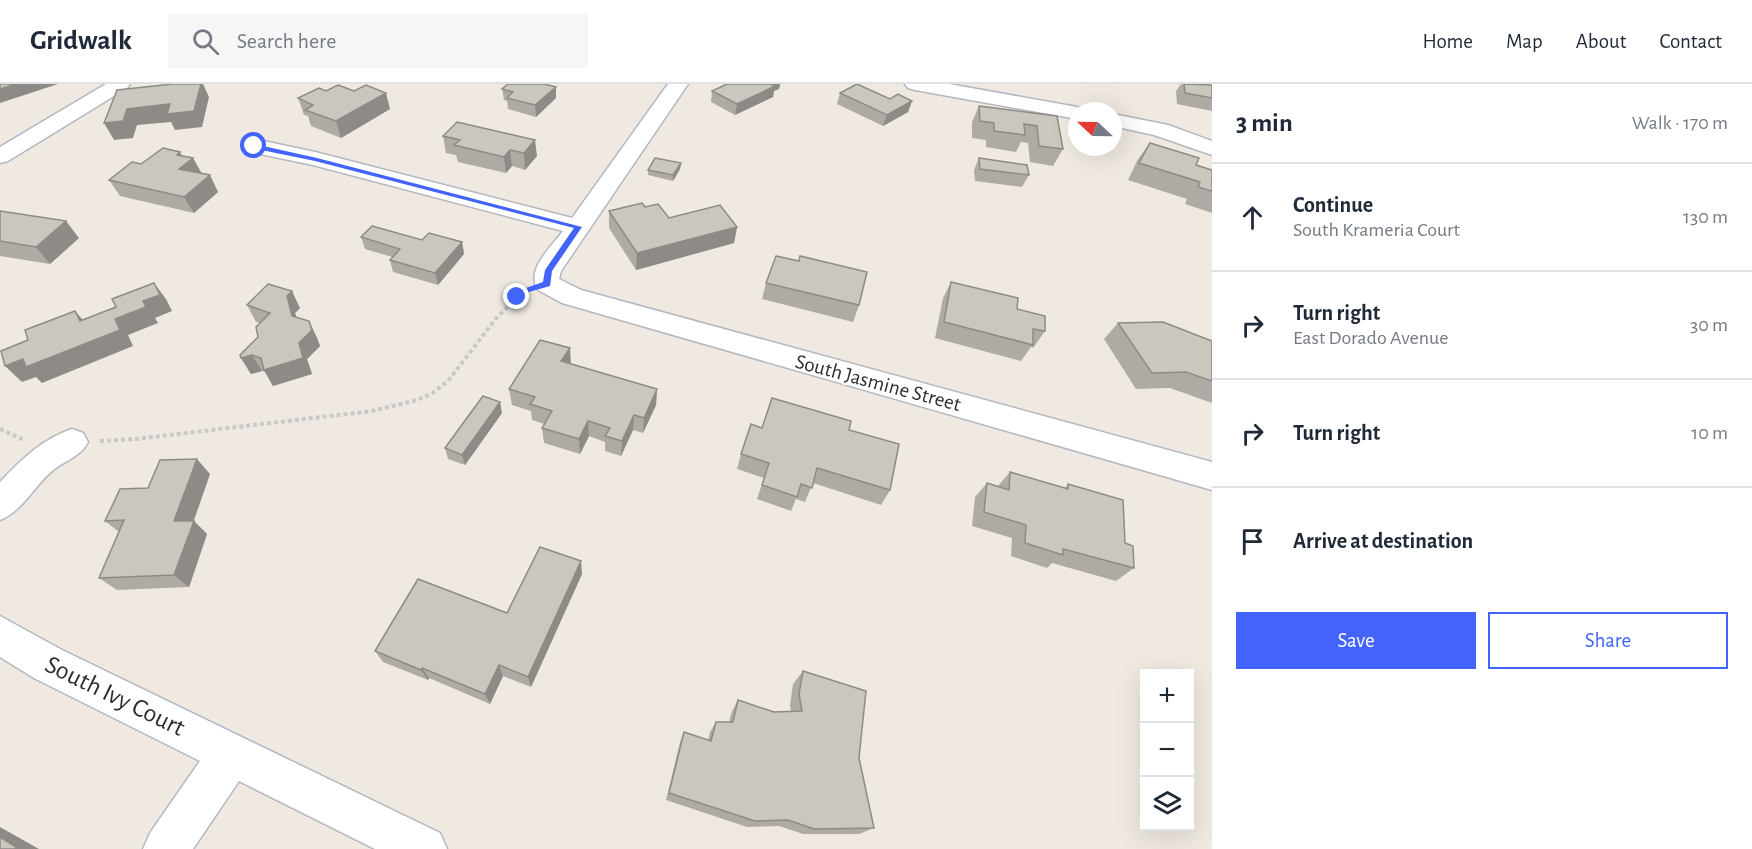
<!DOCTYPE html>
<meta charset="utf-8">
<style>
:root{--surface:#fff;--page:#f6f6f7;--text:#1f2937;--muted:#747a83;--line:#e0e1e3;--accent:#4264fb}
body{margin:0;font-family:"Alegreya Sans",sans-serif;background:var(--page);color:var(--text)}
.controls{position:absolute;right:18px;bottom:18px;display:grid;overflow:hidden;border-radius:0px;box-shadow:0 6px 24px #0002}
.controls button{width:54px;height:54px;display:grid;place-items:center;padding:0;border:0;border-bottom:2px solid var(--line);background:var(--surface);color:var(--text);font:30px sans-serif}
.compass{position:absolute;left:1068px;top:18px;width:54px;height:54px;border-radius:50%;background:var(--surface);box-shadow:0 6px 24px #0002;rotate:292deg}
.stop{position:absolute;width:18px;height:18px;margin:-14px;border:4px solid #4264fb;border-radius:50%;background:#fff}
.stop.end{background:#4264fb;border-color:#fff;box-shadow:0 2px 6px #0008}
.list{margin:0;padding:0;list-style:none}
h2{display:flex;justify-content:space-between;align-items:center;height:78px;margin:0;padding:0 24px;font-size:26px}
h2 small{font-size:20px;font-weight:400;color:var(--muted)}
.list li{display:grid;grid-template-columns:39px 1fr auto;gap:18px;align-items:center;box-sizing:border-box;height:108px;padding:0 24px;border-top:2px solid var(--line)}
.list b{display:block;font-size:22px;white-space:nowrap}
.list p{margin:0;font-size:20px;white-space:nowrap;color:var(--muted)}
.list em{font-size:20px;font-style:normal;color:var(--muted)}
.actions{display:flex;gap:12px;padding:18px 24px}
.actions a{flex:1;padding:14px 0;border:2px solid var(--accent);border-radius:0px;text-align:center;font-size:21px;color:var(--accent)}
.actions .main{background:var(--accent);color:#fff}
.icon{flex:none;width:33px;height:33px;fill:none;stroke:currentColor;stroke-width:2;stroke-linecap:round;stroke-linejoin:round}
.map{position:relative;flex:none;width:1212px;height:765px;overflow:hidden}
header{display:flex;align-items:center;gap:36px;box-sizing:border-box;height:84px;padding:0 30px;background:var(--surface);border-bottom:2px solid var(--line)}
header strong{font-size:28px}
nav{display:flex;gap:33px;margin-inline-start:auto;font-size:21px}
.search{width:420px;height:54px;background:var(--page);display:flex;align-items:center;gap:15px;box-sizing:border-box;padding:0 21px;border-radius:0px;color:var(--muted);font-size:22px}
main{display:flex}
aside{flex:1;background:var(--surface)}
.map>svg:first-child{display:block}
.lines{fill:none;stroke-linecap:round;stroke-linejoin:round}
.minor-casing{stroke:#b4b7c1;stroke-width:3}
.path{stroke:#c9c9c9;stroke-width:4;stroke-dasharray:4 3;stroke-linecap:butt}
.minor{fill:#fff;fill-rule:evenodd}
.wall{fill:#afaba4}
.shaded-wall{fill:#8e8b86}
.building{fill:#cbc7bf;stroke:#8e8b86;stroke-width:1.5}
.route{fill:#4264fb}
.labels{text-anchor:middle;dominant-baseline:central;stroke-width:4.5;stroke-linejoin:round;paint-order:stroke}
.street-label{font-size:21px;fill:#2e2e2e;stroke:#fff}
.near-street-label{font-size:26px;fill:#2e2e2e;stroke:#fff}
</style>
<header>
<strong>Gridwalk</strong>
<div class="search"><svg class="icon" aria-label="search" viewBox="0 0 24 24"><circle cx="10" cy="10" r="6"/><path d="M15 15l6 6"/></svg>Search here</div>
<nav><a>Home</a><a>Map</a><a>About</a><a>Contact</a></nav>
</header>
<main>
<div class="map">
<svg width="1212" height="765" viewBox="0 0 1212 765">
<rect width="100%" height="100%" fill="#efe9e1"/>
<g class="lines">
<defs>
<g id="minor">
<path d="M106 0H130L127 4 8 77 0 79V63Z"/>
<path d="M668 0H688L561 187 559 195 581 206 1212 378V406L562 219 538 206C525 186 551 163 563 147L313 81 246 67 243 62 246 57 254 55 315 68 572 134Z"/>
<path d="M905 0H949L1077 23 1086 27H1077V35L915 6 908 4Z"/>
<path d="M1113 30 1168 41 1212 57V71L1154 51 1113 42Z"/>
<path d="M72 345 83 349 88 358C80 373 64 377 52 387 33 403 23 427 0 436V398C21 376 42 355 72 345Z"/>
<path d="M0 532 62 566 440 749 447 765H375L239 697 193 765H143L150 749 200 677 34 594 0 573Z"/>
</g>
</defs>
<use href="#minor" class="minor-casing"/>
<g class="path">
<path d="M0 345 24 356"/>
<path d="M100 357 136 355 372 327 417 316 431 310 448 297 498 232 524 208"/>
</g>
<use href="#minor" class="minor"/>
</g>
<g class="wall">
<path d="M727 0H780L779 5 774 7 773 13 735 31 711 18 712 7Z"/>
<path d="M1181 0 1212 1V27L1177 20 1176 7Z"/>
<path d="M556 3V14L536 33 508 25 507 17 504 16 502 5Z"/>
<path d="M326 7 390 25 341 54 311 42 308 32 304 31 298 14Z"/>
<path d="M840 9 890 15 912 17 908 28 883 42 837 20Z"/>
<path d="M979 22 1057 32 1063 65 1053 82 1030 78 1028 59 1021 58 1016 68 986 63V56L972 54V38Z"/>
<path d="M457 38 537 72 525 86 512 82 506 89 458 78 456 71 446 69 443 52Z"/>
<path d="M1150 59 1196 81 1212 86V129L1185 120 1187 115 1128 96 1138 75Z"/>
<path d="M182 72 193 74 201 89 218 108 194 129 120 112 109 96 141 80Z"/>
<path d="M979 74 1029 91 1022 103 975 97 974 86Z"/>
<path d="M681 79 680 85 673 97 648 91V86Z"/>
<path d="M645 123 669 134 737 143 734 159 636 186 609 144V127Z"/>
<path d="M0 127 79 154 50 180 0 172Z"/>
<path d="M361 153 462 158 464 170 438 201 393 188 390 176 392 173 365 165Z"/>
<path d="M799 177 859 221 853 238 762 215 766 199Z"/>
<path d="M951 198 1017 225 1045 247 1033 264 1031 263 1021 277 935 254 943 214Z"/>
<path d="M247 221 300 224 295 229 296 233 309 237 317 254 320 262 307 275 312 290 273 302 265 288 262 287 251 290 241 274 258 253 260 239 256 238Z"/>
<path d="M1118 239 1212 257V319L1170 304 1136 305 1104 255Z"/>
<path d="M570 280 657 305 656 321 643 349 633 346 621 372 605 367V358L589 352 580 370 544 359 542 344 544 340 532 336 531 327 512 321 509 305Z"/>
<path d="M502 329 465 381 448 375 445 364Z"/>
<path d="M762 344 849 346 890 406 881 421 813 399 805 418 796 415 791 427 757 415 764 394 737 385 741 370Z"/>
<path d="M1010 388 1065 404 1068 400 1125 459 1134 484 1116 497 1052 479 1047 484 1011 472 1012 454 972 442 975 413 987 399 998 402Z"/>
<path d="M210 390 194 437 207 450 189 503 117 506 99 494 119 448 105 437 148 404Z"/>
<path d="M582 490 531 603 503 592 490 620 429 594 428 596 383 578 375 567 507 529Z"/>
<path d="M803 587 859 674 874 744 859 750H803L779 742 747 743 666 716 680 658 684 648 708 656 710 648 716 638H729L732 627 738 616 774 628H791L790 621 793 600Z"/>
</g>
<g class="shaded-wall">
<path d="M16 0H58L0 19V5Z"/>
<path d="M201 0H203L209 13 202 43 175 46 171 38 137 41 133 54 114 56 104 39 127 25Z"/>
<path d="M769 0H780L779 5 774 7 773 13 735 31 737 20Z"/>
<path d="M556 3V14L536 33 535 21Z"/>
<path d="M386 9 390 25 341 54 336 37Z"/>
<path d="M912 17 908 28 883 42 887 31Z"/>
<path d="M535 56 537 72 525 86 524 69Z"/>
<path d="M510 66 512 82 506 89 504 73Z"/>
<path d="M180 68 186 79 193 74 202 90 179 85 177 71Z"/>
<path d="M681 79 680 85 673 97V91Z"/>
<path d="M210 91 218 108 194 129 184 113Z"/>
<path d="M66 137 79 154 50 180 36 163Z"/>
<path d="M737 143 734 159 636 186 637 169Z"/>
<path d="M462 158 464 170 438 201 435 189Z"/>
<path d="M154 199 166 215 172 227 155 234 158 239 128 251 133 262 42 299 36 293 22 298 5 282 115 235 143 217Z"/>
<path d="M292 207 300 224 295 229 301 248 292 232 287 212Z"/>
<path d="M75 227 89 243 80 237Z"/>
<path d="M309 237 317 254 320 262 307 275 312 290 273 302 264 286 299 259Z"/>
<path d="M570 264 571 280 561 277Z"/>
<path d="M252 271 262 287 251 290 241 274Z"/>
<path d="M657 305 656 321 643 349 644 334Z"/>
<path d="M500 318 502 329 465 381 462 371Z"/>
<path d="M634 331 633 346 621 372 622 357Z"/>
<path d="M588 337 589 352 580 370 579 355Z"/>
<path d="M197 375 210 390 190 446 194 437 207 450 189 503 174 491V437Z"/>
<path d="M581 477 582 490 531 603 528 593Z"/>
<path d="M499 581 503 592 490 620 485 610Z"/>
<path d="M422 584 429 594 428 596 421 586Z"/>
<path d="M0 743 39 765H15L0 753Z"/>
</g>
<g class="building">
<path d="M0 0H16L0 5Z"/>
<path d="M173 0H201L194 27 167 30 170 20 127 25 123 37 104 39 117 6Z"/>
<path d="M508 0H544L556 3 535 21 507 14 513 8 502 5Z"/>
<path d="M727 0H771L775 2 737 20 712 7Z"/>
<path d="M857 0 890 15 898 10 912 17 887 31 840 9Z"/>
<path d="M1184 0 1212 1V14L1185 9Z"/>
<path d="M338 1 354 7 366 1 386 9 336 37 305 26 313 21 298 14 319 4 326 7Z"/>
<path d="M979 22 1057 32 1063 65 1039 62 1037 42 1024 40 1025 51 994 47V39L980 37Z"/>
<path d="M457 38 535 56 524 69 510 66 504 73 454 61 460 56 443 52Z"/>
<path d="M1150 59 1199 74 1196 81 1212 86V107L1198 103 1200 98 1139 79Z"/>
<path d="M163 64 180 68 177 71 193 74 179 85 210 91 184 113 109 96 132 78 141 80Z"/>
<path d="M655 74 681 79 673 91 648 86Z"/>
<path d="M979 74 1027 81 1029 91 980 85Z"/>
<path d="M642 119 645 123 658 120 669 134 720 121 737 143 637 169 609 127Z"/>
<path d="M0 127 66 137 36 163 0 157Z"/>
<path d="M372 142 422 156 429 149 462 158 435 189 390 176 400 165 361 153Z"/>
<path d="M776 172 799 177 800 172 867 188 859 221 766 199Z"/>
<path d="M951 198 1018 214 1017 225 1045 232V247L1033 245V261L944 238Z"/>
<path d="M154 199 160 211 143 217 146 223 115 235 120 246 26 283 23 275 5 282 1 267 28 256 25 246 75 227 80 237 116 223 112 215Z"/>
<path d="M268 200 292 207 287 212 292 232 309 237 312 246 299 259 303 274 264 286 261 274 252 271 241 274 240 271 258 253 256 243 270 229 247 221Z"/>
<path d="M1163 238 1212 257V297L1186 288 1152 289 1118 239Z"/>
<path d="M540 256 570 264 561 277 657 305 644 334 634 331 622 357 605 352 610 344 588 337 579 355 542 344 552 327 530 320 535 313 509 305Z"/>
<path d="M483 312 500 318 462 371 445 364Z"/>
<path d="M772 314 851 337 849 346 899 360 890 406 817 384 812 404 801 400 797 413 762 401 769 379 741 370 751 340 762 344Z"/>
<path d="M197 375 174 437H194L174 491 99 494 124 436 105 437 120 405 148 404 160 376Z"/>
<path d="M1010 388 1068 405V400L1123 416 1125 459 1133 462 1134 484 1063 465V471L1025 459 1026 441 984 428 987 399 1009 406Z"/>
<path d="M540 463 581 477 528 593 499 581 485 610 422 584 421 586 375 567 418 495 507 529Z"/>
<path d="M803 587 866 607 859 674 874 744 814 745 788 736 755 737 669 709 684 648 711 657 716 638H733L738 616 774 628 802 627 799 610Z"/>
<path d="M0 753 16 763 15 765H0Z"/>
</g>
<path class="route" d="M254 60 317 74 582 143 552 187 550 202 529 208 517 215 513 213 523 205 543 198 545 186 574 144 315 77 251 64Z"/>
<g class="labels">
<g class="street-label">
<text transform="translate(878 299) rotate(15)">South Jasmine Street</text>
</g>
<g class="near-street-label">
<text transform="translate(115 612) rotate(26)">South Ivy Court</text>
</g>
</g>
</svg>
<div class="controls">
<button>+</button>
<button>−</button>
<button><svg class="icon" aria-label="layers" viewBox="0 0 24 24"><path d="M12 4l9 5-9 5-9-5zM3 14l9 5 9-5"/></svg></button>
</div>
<svg class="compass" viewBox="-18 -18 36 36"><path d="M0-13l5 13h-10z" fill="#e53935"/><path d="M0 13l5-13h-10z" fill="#747a83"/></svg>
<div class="stop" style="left:254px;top:62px"></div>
<div class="stop end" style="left:517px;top:213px"></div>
</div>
<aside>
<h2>3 min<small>Walk · 170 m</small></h2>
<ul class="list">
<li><svg class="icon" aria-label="ahead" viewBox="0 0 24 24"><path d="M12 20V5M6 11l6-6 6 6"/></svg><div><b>Continue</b><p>South Krameria Court</p></div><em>130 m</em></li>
<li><svg class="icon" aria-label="right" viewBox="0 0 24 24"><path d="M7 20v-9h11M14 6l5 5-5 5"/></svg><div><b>Turn right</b><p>East Dorado Avenue</p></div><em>30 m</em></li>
<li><svg class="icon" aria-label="right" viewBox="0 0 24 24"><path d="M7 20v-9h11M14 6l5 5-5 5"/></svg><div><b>Turn right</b></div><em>10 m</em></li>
<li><svg class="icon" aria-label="arrive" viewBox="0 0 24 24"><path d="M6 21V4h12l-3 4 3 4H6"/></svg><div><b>Arrive at destination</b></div></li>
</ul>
<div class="actions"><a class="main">Save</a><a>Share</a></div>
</aside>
</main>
